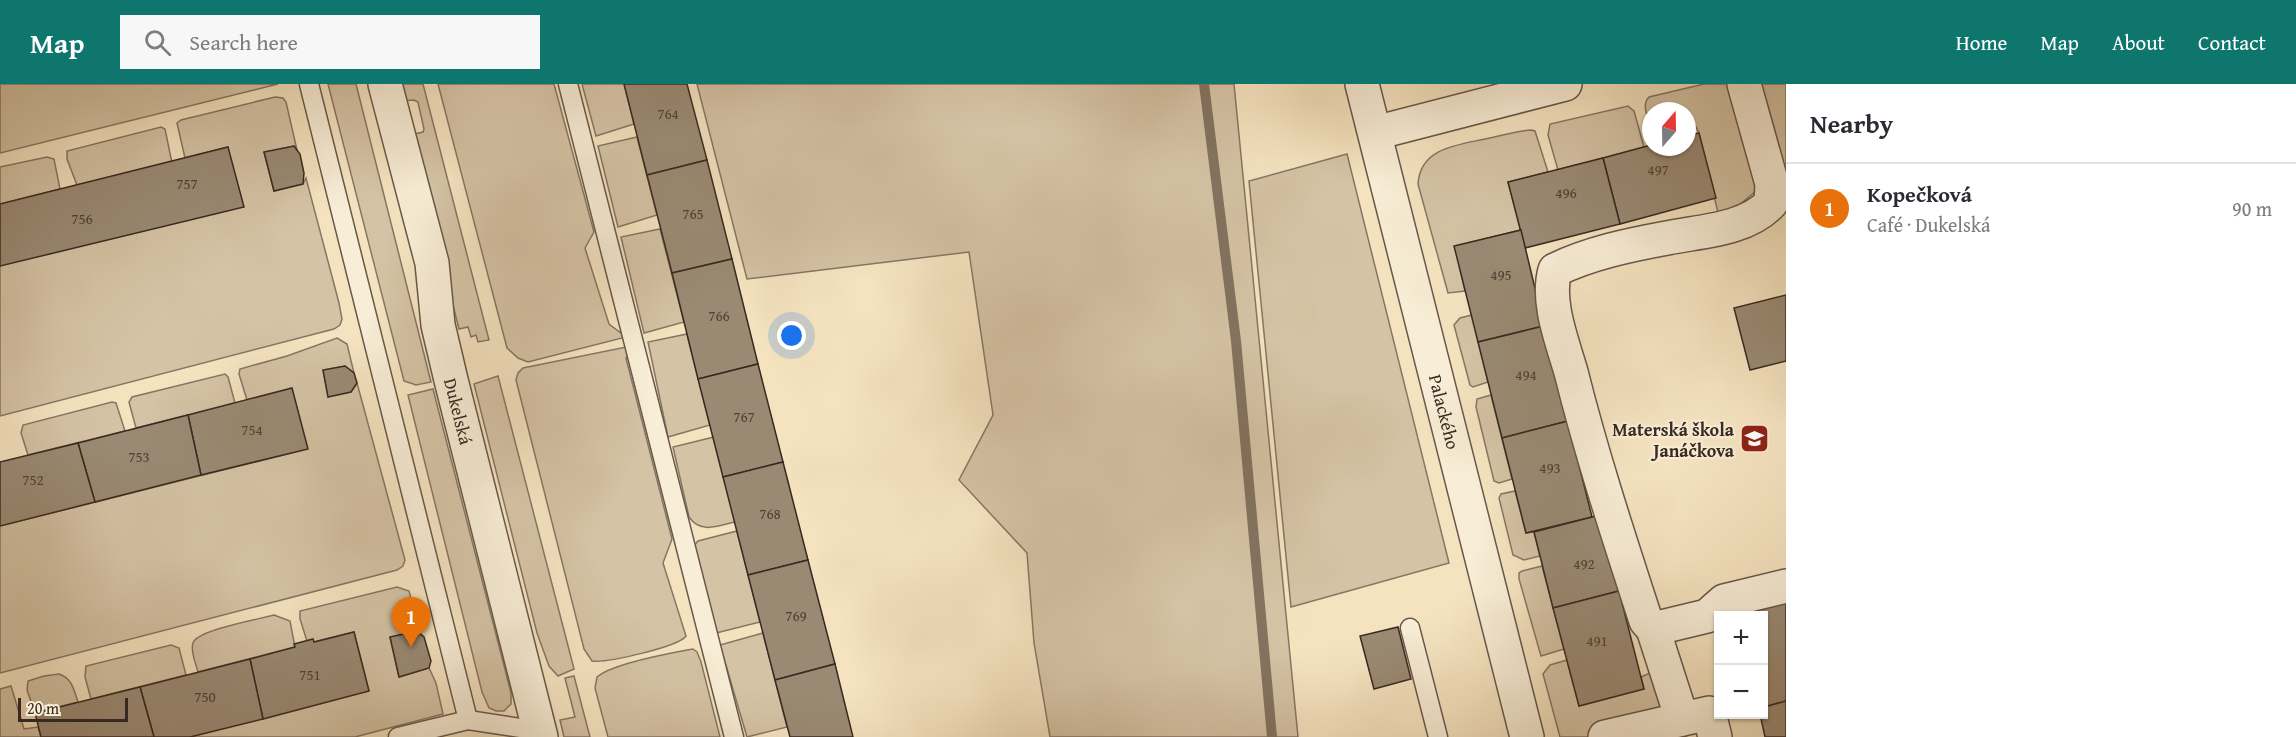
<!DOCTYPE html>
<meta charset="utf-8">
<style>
:root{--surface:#fff;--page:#f7f7f7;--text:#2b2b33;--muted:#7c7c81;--line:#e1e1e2;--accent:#0f766e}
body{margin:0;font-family:"Gentium Book Plus",serif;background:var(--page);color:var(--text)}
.controls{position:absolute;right:18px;bottom:18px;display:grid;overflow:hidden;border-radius:0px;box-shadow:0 2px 4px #0004}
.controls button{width:54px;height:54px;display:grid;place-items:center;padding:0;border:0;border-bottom:2px solid var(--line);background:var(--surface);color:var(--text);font:30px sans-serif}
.compass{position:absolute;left:1642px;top:18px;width:54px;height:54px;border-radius:50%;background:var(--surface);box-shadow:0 2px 4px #0004;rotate:20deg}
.scale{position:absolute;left:18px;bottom:15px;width:110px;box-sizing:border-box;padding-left:6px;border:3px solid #382922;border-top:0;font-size:16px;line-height:21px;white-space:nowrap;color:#382922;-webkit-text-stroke:4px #f8edd6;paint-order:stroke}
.you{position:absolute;left:792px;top:252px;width:21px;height:21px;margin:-15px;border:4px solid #fff;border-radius:50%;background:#1a73e8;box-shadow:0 0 0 9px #1a73e833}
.badge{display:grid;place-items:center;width:39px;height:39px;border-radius:50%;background:var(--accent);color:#fff;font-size:20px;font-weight:700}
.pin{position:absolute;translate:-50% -50px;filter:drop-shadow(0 2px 3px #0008)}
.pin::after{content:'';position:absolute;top:32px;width:21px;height:18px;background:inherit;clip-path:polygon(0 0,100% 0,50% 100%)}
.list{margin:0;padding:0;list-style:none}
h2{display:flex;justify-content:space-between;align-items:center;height:78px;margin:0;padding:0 24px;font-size:26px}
h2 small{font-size:20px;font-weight:400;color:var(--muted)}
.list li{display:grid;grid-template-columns:39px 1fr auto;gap:18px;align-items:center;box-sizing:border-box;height:90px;padding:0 24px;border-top:2px solid var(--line)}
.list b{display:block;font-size:22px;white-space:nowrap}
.list p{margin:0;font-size:20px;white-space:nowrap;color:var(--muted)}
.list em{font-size:20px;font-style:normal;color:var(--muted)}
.icon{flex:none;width:33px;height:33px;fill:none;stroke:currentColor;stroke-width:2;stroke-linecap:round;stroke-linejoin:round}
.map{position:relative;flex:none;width:1786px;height:653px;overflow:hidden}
header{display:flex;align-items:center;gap:36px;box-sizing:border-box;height:84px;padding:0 30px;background:var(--accent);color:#fff}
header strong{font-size:28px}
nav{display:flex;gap:33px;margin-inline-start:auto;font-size:21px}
.search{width:420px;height:54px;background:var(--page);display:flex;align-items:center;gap:15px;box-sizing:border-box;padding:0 21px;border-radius:0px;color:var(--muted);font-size:22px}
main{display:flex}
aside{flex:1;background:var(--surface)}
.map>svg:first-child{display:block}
.green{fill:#d5c3a5;stroke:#867664;stroke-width:1.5}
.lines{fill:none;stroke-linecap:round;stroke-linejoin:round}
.stream{stroke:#837360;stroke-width:10}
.building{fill:#9a8a74;stroke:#382922;stroke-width:1.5}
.service-casing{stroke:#67584a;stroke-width:21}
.minor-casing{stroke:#67584a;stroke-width:36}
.service{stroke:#f8edd6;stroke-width:18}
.minor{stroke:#f8edd6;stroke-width:33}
.labels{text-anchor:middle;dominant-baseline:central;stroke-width:4.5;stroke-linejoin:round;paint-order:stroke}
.number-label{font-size:15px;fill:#504136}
.street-label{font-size:18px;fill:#382922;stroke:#f8edd6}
.poi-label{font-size:18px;font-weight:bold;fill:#382922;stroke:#f8edd6;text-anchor:end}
</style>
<header>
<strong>Map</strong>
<div class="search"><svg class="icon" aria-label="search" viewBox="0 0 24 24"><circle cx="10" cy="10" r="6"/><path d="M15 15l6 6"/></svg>Search here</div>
<nav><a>Home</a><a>Map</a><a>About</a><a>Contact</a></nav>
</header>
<main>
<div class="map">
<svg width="1786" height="653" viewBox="0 0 1786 653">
<rect width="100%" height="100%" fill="#f5e3c0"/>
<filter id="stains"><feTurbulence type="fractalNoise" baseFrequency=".00333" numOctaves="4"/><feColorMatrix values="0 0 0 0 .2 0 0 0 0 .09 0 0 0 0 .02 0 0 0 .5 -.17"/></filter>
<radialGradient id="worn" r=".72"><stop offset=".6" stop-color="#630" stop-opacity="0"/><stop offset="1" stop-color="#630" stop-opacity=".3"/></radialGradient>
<g class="green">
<path d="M0 0H278L0 69Z"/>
<path d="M328 0H356L431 298 416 301 404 297Z"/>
<path d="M397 0H423L489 256 478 258 476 251 471 253 468 243 459 245 410 51 423 48 424 45 418 18 414 16 401 17Z"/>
<path d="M438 0H554L594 148 585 164 609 240 626 253 528 278 518 274 507 264Z"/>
<path d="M582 0H624L634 40 596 52Z"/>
<path d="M697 0H1234L1298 653H1050L1034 559 1027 469 959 396 993 331 969 168 747 195Z"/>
<path d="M1704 0H1734L1757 106 1730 129 1719 133 1699 49 1696 43 1687 45V27H1651V44C1648 34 1641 21 1649 13Z"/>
<path d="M1754 0H1786V93Z"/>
<path d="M275 13 283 14 286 18 297 66 294 62 264 68 274 107 303 100 306 94 339 219 342 235 340 241 334 245 0 332V182L228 63 185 74 177 39 181 36Z"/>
<path d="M1628 22 1634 27 1644 63 1558 86 1548 51 1550 40Z"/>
<path d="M161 43 165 45 172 79 77 101 67 75V67Z"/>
<path d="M1531 46 1535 47 1548 88 1508 98 1521 146 1455 162 1465 207 1448 209 1418 100C1420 64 1457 61 1485 55 1500 52 1516 47 1531 46Z"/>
<path d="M637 53 657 131 618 143 598 62Z"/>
<path d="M1347 70 1449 479 1291 523 1249 97Z"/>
<path d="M47 73 54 75 60 105 0 120V83Z"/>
<path d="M660 145 684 238 644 249 621 153Z"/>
<path d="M1472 231 1488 298 1473 303 1470 301 1454 241 1460 234Z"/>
<path d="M687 250 710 341 668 353 648 258Z"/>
<path d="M337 254 347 260 354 289 345 282 323 286 328 312 351 308 357 299 405 476 403 482 397 486 0 589V442L307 365 292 305 247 316 239 290 240 285 287 272Z"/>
<path d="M626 263 629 269 626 274 672 455 663 479 686 552C678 563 607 579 592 577L584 565 516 296 518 289 523 284Z"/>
<path d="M225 290 228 293 235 319 136 344 129 318 132 313Z"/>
<path d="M498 292 573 581 574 585 558 592 549 582 537 549 474 300Z"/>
<path d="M433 305 511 609V620L504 627H496L489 624 482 608 408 311Z"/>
<path d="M1491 311 1512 395 1499 399 1494 397 1476 323 1477 315Z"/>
<path d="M112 318 116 319 125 347 28 371 21 349 23 341Z"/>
<path d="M714 353 735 438C717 442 701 450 689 433L673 363Z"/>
<path d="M1515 407 1526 449 1534 448 1540 472 1524 476 1513 471 1499 414 1501 410Z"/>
<path d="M737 447 760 538 716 549 694 462 698 457Z"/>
<path d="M1542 482 1564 565 1541 572 1519 495V489L1522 487Z"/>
<path d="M397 503 409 507 419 543 417 547 390 553 399 593 429 584 436 599 443 630 355 653H190L369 607 354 548 314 558 307 557 300 535V527Z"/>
<path d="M274 531 290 537 295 563 198 588C196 580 190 567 193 559 197 546 260 535 274 531Z"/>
<path d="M763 549 787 643 747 653 720 561Z"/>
<path d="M171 561 179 564 186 591 91 615 85 593 86 582Z"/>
<path d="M693 565 697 568 701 578 720 653H608L595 604 597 593C613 579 671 569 693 565Z"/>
<path d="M1567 576 1579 622 1644 605 1641 593 1650 589 1667 624 1598 653H1560L1543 590 1550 581Z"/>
<path d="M59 590C72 594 74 606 78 618L35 629 27 606 28 597 44 592Z"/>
<path d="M574 592 590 653H564L560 636 575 633 565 594Z"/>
<path d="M11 602 24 645 38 643 41 653H0V605Z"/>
</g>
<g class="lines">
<path class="stream" d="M1204 0 1236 257 1272 653"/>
</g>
<g class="building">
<path d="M624 0H687L707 76 647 91Z"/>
<path d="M1699 49 1716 114 1620 140 1603 74 1651 61V63H1687V52Z"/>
<path d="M294 62 300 70 304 89 303 100 274 107 264 68Z"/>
<path d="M228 63 244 123 0 182V120Z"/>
<path d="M1603 74 1620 140 1525 164 1508 98Z"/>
<path d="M707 76 732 175 672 189 647 91Z"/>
<path d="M1521 146 1544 242 1478 258 1454 162Z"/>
<path d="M732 175 758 280 698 295 672 189Z"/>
<path d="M1786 211V277L1750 286 1734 224Z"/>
<path d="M1544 242 1568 337 1502 354 1478 258Z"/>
<path d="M758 280 783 378 723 393 698 295Z"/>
<path d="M345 282 354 289 357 299 351 308 328 313 323 286Z"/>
<path d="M292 304 308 365 201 391 188 331Z"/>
<path d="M188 331 201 391 95 418 78 359Z"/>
<path d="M1568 337 1592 433 1526 449 1502 354Z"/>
<path d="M78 359 95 418 0 442V378Z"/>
<path d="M783 378 808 476 748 491 723 393Z"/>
<path d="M1600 431 1619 507 1553 524 1534 448Z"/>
<path d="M808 476 835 580 775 596 748 491Z"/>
<path d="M1619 507 1644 605 1579 622 1553 524Z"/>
<path d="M1786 514V617L1764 623V532H1734L1733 527Z"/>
<path d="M1398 543 1411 595 1374 605 1360 552Z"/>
<path d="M417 547 424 553 431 577 429 584 399 593 390 553Z"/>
<path d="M354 548 369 607 263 635 250 575 295 563 294 560 313 555 314 558Z"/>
<path d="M250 575 263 635 190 653H154L140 603Z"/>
<path d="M835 580 853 653H790L775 596Z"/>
<path d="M140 603 154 653H41L35 629Z"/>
<path d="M1786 617V653H1765L1760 630H1764V623Z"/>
</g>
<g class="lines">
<defs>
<g id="service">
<path d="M309 0 468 636"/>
<path d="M568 0 734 653"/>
<path d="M1410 544 1438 653"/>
<path d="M398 653 468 636 540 647"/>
</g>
<g id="minor">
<path id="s1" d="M385 0 432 179 438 241 451 296 541 653"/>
<path id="s2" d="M1362 0 1527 653"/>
<path d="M1375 49 1565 0"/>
<path d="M1653 545 1707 532 1724 517 1786 502"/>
<path d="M1682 635 1653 545 1646 537C1619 454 1592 372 1571 288 1562 257 1546 217 1555 186 1590 169 1629 161 1667 154 1701 147 1746 146 1771 119L1772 100 1744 0"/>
<path d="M1605 653 1709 629 1715 653"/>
</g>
</defs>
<use href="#service" class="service-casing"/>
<use href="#minor" class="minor-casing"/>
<use href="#service" class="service"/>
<use href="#minor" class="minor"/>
</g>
<defs>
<symbol id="school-square" viewBox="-11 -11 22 22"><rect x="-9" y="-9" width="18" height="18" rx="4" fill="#8f2418" stroke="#f8edd6"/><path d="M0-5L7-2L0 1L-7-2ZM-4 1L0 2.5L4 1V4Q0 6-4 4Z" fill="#fff"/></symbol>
</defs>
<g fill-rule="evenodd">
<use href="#school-square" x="1738" y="338" width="33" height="33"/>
</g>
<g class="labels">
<g class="number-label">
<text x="668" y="29">764</text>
<text x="1658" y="85">497</text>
<text x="187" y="99">757</text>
<text x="1566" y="108">496</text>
<text x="693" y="129">765</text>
<text x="82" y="134">756</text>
<text x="1501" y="190">495</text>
<text x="719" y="231">766</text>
<text x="1526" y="290">494</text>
<text x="744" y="332">767</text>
<text x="252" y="345">754</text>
<text x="139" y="372">753</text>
<text x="1550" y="383">493</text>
<text x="33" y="395">752</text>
<text x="770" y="429">768</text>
<text x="1584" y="479">492</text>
<text x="796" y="531">769</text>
<text x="1597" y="556">491</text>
<text x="310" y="590">751</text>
<text x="205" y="612">750</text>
</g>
<g class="street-label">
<text stroke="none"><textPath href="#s2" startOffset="338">Palackého</textPath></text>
<text stroke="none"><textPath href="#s1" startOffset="336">Dukelská</textPath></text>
</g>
<g class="poi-label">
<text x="1734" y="345">Materská škola<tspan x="1734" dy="21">Janáčkova</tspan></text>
</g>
</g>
<rect width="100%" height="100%" filter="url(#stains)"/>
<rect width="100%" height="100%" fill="url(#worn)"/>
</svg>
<div class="controls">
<button>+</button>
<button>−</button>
</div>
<svg class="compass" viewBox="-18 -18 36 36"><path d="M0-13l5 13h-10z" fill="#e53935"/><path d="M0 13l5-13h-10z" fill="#7c7c81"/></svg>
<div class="scale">20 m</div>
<div class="you"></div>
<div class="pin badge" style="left:411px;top:563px;background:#e8710a">1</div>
</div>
<aside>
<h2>Nearby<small></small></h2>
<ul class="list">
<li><span class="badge" style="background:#e8710a">1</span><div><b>Kopečková</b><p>Café · Dukelská</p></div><em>90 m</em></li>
</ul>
</aside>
</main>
